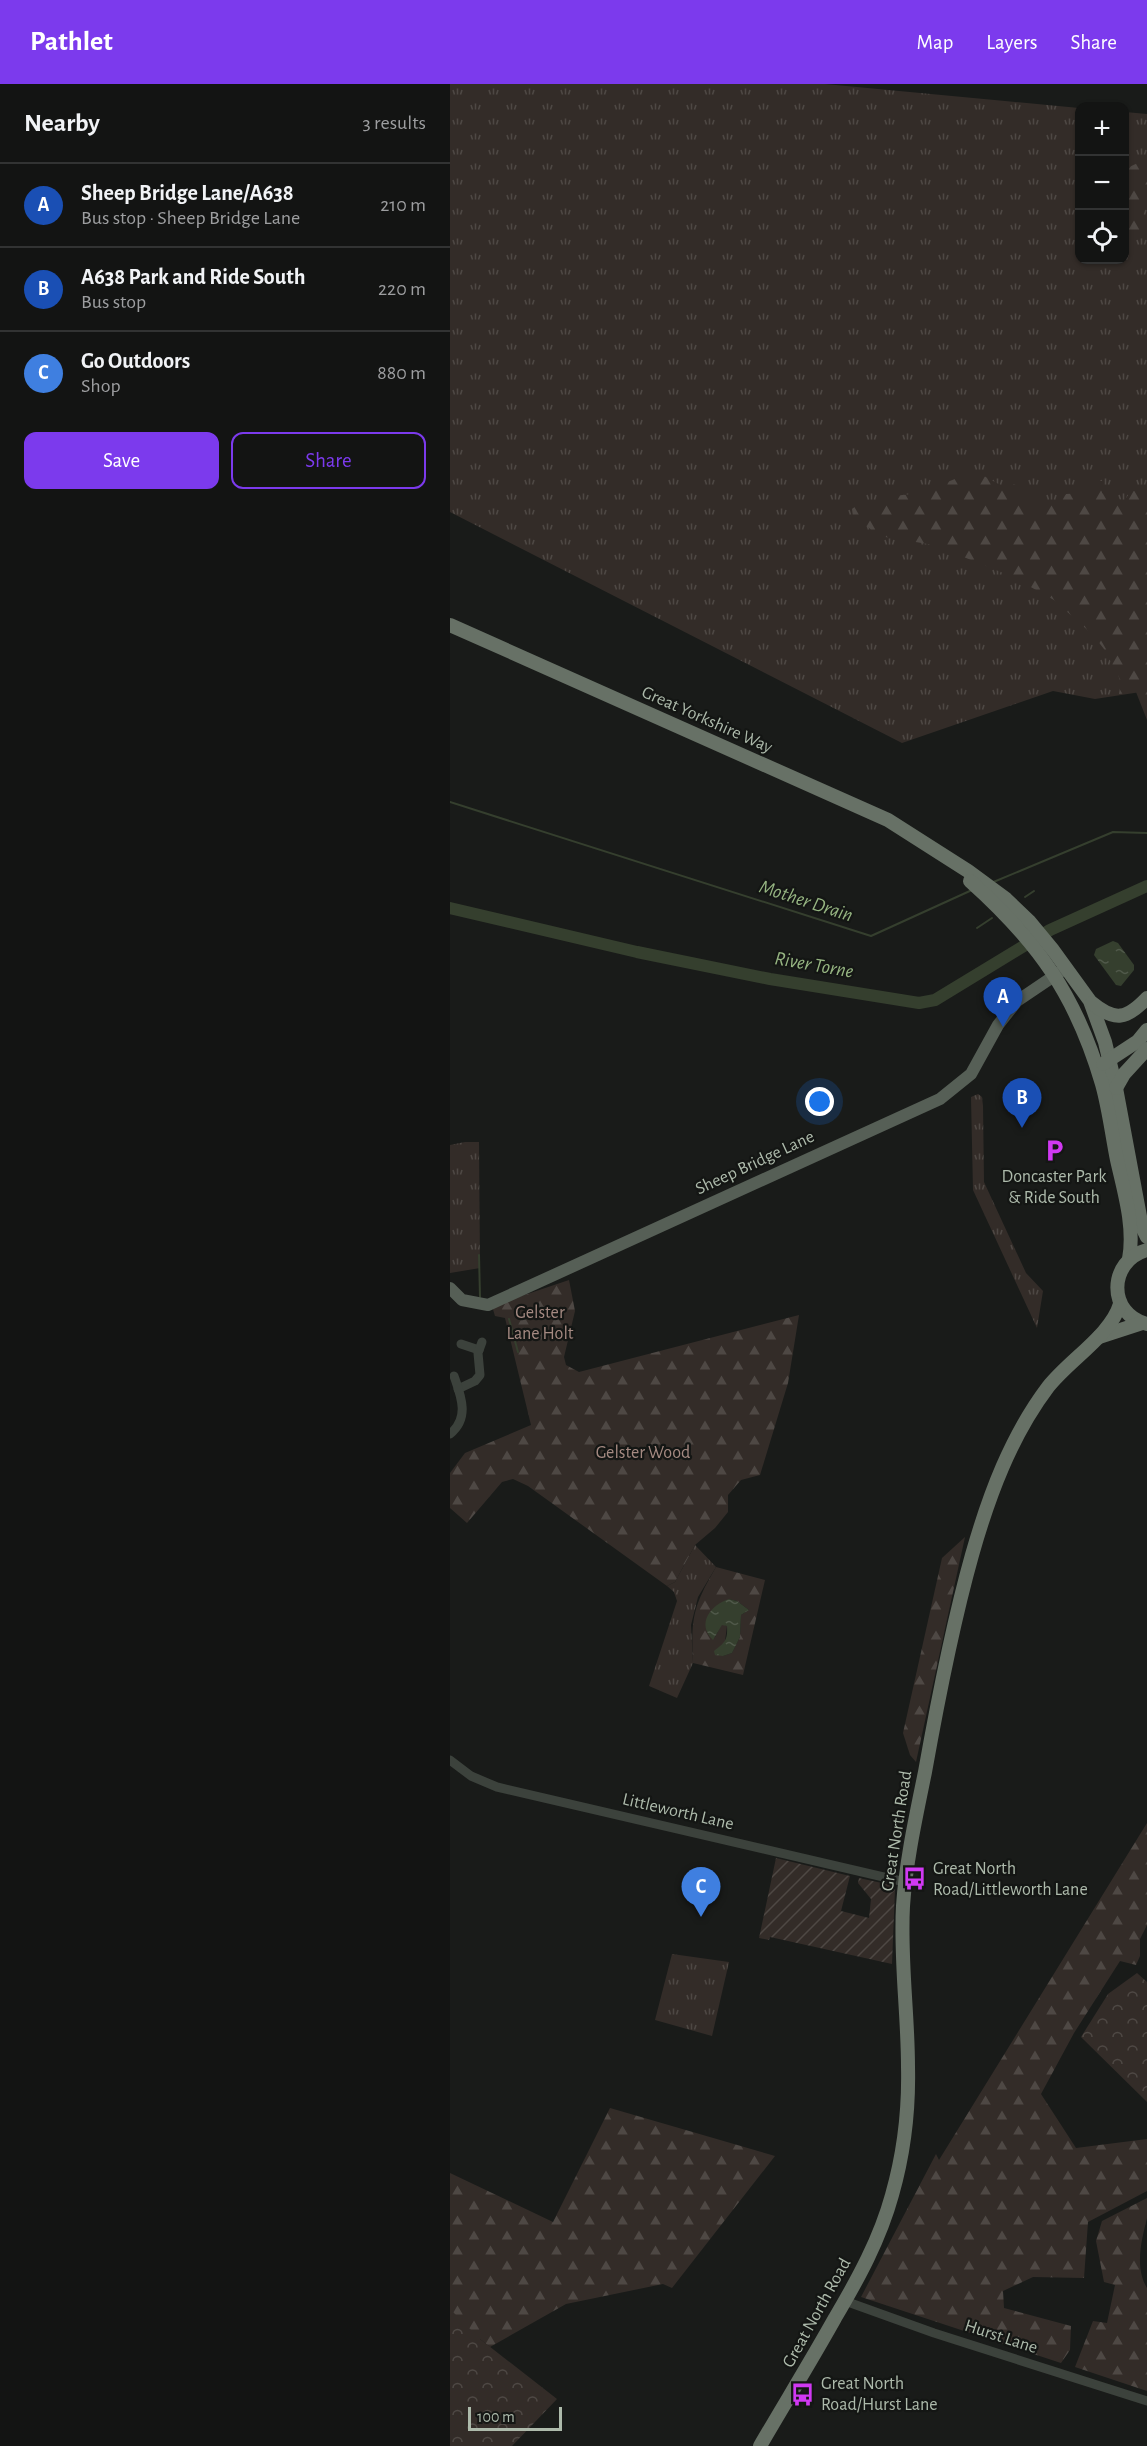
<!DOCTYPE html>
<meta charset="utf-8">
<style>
:root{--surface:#131413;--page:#202121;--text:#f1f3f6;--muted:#9d9ea0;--line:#323333;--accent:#7c3aed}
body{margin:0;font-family:"Alegreya Sans",sans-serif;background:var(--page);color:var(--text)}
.controls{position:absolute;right:18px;top:18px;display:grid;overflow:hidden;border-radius:12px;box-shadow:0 2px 4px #0004}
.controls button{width:54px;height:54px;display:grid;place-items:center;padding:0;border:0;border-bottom:2px solid var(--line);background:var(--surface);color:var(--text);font:30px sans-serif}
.scale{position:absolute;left:18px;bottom:15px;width:94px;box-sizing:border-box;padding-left:6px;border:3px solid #adbaab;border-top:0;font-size:16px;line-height:21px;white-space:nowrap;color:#adbaab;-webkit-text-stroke:4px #141614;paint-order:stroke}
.you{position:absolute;left:370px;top:1018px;width:21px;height:21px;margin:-15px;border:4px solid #fff;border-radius:50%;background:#1a73e8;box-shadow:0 0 0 9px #1a73e833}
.badge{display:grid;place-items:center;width:39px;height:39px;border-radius:50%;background:var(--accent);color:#fff;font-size:20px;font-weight:700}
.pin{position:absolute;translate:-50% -50px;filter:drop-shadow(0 2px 3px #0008)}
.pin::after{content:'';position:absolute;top:32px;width:21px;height:18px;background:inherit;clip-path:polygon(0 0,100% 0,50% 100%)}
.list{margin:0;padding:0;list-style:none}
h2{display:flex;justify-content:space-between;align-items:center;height:78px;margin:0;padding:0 24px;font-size:26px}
h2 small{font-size:20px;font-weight:400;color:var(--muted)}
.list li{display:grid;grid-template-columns:39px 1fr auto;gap:18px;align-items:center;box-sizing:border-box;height:84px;padding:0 24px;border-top:2px solid var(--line)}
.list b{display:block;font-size:22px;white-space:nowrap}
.list p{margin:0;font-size:20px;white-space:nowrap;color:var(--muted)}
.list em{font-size:20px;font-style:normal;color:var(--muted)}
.actions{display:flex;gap:12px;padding:18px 24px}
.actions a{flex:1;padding:14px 0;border:2px solid var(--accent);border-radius:12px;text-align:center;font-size:21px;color:var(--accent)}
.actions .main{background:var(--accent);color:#fff}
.icon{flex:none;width:33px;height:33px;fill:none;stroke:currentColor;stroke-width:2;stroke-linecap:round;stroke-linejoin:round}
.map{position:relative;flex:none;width:697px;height:2362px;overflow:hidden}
header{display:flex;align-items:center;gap:36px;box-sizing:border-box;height:84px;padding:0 30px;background:var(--accent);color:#fff}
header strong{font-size:28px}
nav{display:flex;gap:33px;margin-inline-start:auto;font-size:21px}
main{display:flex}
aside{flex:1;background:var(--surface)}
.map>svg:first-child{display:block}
.grass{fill:url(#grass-tufts)}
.forest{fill:url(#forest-firs);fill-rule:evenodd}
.park{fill:url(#park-crowns)}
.garden{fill:url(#garden-furrows)}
.water{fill:url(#water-ripples)}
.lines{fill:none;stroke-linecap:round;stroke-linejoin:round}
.stream{stroke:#353f2e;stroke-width:2}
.river{stroke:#353f2e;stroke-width:12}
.minor{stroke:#3c423c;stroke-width:9}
.major{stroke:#565f56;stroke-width:12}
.highway{stroke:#677166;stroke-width:14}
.labels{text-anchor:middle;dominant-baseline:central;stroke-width:4.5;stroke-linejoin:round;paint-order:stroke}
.street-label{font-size:18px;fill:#adbaab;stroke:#141614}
.poi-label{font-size:18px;fill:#adbaab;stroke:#141614;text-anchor:start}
.park-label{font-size:18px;fill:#a58a82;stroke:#141614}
.water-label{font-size:20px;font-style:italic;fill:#96b582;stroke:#141614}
</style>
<header>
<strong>Pathlet</strong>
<nav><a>Map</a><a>Layers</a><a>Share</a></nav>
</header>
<main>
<aside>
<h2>Nearby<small>3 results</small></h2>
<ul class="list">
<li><span class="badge" style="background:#1a4fb4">A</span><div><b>Sheep Bridge Lane/A638</b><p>Bus stop · Sheep Bridge Lane</p></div><em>210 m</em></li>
<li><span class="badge" style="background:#1a4fb4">B</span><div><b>A638 Park and Ride South</b><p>Bus stop</p></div><em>220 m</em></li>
<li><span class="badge" style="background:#3f7fe0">C</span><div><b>Go Outdoors</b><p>Shop</p></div><em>880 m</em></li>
</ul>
<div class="actions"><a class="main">Save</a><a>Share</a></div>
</aside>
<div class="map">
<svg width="697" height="2362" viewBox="0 0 697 2362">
<defs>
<pattern id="grass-tufts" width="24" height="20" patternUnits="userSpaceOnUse" patternTransform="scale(1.5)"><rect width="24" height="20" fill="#332c28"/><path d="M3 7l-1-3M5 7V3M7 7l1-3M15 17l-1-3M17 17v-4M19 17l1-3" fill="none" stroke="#4e4844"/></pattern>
<pattern id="forest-firs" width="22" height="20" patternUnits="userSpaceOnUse" patternTransform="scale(1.5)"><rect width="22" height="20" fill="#332c28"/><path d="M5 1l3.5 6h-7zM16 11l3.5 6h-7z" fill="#4e4844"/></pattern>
<pattern id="park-crowns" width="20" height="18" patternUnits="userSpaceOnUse" patternTransform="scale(1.5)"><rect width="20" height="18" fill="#332c28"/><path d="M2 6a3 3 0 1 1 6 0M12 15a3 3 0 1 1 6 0" fill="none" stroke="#4e4844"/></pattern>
<pattern id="garden-furrows" width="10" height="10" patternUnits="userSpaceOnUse" patternTransform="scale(1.5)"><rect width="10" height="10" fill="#332c28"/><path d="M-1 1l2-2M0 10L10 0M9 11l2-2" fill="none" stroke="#4e4844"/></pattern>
<pattern id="water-ripples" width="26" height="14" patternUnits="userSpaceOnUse" patternTransform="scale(1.5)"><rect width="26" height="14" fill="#353f2e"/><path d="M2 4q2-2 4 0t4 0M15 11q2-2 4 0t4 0" fill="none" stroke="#50594a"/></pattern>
</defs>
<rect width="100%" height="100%" fill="#191b19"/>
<g class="grass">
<path d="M0 0H375L629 24 630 176H674L675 28 697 30V607L645 615 603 607 452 659 0 428Z"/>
<path d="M528 1010 532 1013 533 1022 534 1098 576 1189 593 1207 587 1244 523 1106 521 1013Z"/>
<path d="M15 1058H29L30 1184 0 1189V1061Z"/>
<path d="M245 1461 266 1483 248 1513 241 1541 243 1579 227 1614 199 1602 227 1517 224 1508 217 1502 225 1498Z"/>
<path d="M222 1870 279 1878 262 1952 205 1936Z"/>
</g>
<g class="forest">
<path d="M692 77H697V117L693 118V146L682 153 675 154V85Z"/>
<path d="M520 391 534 392 554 403 561 399 568 402 579 416 608 418 616 410 635 409 644 397H654L652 409 674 417 681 407H697V636L686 608 669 610 671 597 654 565 643 551 604 516 563 493 484 461 429 452 403 431 402 425 406 422C421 423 429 418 442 413 451 410 461 411 470 409 487 405 500 394 520 391Z"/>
<path d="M119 1196 125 1227 114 1273 116 1281 129 1288 349 1231 338 1299 310 1391 291 1396 278 1411V1428L265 1444 245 1461 225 1498 217 1502 78 1402 63 1395 52 1398 17 1439 0 1424V1389L15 1369 81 1341 55 1234 45 1232 42 1222Z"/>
<path d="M515 1453 466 1678 460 1671 453 1649 492 1474Z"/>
<path d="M266 1483 315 1496 293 1591 243 1579C241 1533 243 1523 266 1483ZM279 1515 287 1517 299 1526 291 1531 290 1553 282 1569 273 1572 277 1542 272 1540 264 1555Z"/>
<path d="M697 1739V1841L690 1855V1872L686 1881 670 1877 624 1949 591 2010 626 2064 697 2055V2107L638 2138 634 2194 583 2193 553 2207 554 2224 621 2242 620 2266 611 2279 411 2213 486 2070 489 2076Z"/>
<path d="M160 2024 325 2072 222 2204 213 2200 116 2220 40 2263 30 2255 0 2254V2089L103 2138Z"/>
<path d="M697 2114C697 2120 697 2128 697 2134 692 2154 684 2183 697 2204V2307L625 2283 643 2237 657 2239 665 2201 654 2198 646 2157 652 2137Z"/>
</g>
<g class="park">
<path d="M687 1889 697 1898V2018L631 1953 658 1910Z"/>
<path d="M0 2225 30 2255 107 2315 62 2362H0Z"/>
</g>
<path class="garden" d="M326 1774 400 1792 391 1827 419 1834 421 1815 408 1799 409 1794 441 1801 445 1805 442 1880 320 1853 319 1856 309 1854Z"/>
<g class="water">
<path d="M663 857 668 859 684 881V886L671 902 666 901 644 871 646 865Z"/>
<path d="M279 1515 287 1517 299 1526 291 1531 290 1553 282 1569 273 1572 265 1571 264 1567C274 1559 278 1557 277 1542L272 1541 263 1556C246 1539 261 1521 279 1515Z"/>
</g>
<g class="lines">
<g class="stream">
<path d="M0 718 421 852 522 806"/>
<path d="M541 799 663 748 697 749"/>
<path d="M575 813 584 807"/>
<path d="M527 844 542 834"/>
<path d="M29 1171 30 1213"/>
<path d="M59 1235 68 1268"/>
</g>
<path class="river" d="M0 824 187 868 320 895 469 919 485 916 600 846 697 802"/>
<g class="minor">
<path d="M11 1260 29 1266"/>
<path d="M8 1305 25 1297 30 1291 28 1269 32 1258"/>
<path d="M0 1350C20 1334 11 1312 4 1292"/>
<path d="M0 1676 21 1692 47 1703 455 1798"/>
<path d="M395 2217 484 2249 697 2317"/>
</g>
<path class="major" d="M0 1204 12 1216 38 1221 490 1015 521 990 548 941 567 917 610 888"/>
<g class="highway">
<path d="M0 541 438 736 518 787 556 815 579 837 603 866 640 917 655 958 666 1004 692 1143 697 1153"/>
<path d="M520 797C588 858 626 911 652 1000 659 1025 662 1051 667 1076 674 1107 685 1143 679 1175"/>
<path d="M642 919C665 938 677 935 697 914"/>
<path d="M653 980 688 957 697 946"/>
<path d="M666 1004 674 990 697 965"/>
<path d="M697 1166C658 1177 657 1230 697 1240"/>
<path d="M649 1253 692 1239"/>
<path d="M310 2362C335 2319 361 2277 385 2234 408 2195 430 2155 442 2111 454 2069 459 2026 458 1983 458 1929 450 1876 453 1822 456 1777 466 1732 475 1688 488 1615 502 1542 522 1471 539 1411 561 1352 598 1303 619 1276 661 1251 670 1220"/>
</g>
</g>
<defs>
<symbol id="parking-bare" viewBox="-9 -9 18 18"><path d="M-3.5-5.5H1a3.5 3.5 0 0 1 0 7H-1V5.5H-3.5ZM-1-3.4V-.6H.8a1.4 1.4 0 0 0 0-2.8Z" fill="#d039f2" stroke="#141614" stroke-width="2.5" paint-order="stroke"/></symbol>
<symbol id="bus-bare" viewBox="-9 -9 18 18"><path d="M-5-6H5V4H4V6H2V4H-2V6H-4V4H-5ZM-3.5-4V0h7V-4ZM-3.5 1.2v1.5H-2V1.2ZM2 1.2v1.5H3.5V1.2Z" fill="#d039f2" stroke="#141614" stroke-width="2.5" paint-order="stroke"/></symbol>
</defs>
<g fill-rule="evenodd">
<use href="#parking-bare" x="588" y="1050" width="33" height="33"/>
<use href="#bus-bare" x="448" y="1778" width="33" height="33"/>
<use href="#bus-bare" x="336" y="2294" width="33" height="33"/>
</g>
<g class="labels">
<g class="street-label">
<text transform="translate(257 636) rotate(24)">Great Yorkshire Way</text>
<text transform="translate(305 1079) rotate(-25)">Sheep Bridge Lane</text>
<text transform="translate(228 1728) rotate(13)">Littleworth Lane</text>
<text transform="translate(447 1747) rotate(-81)">Great North Road</text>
<text transform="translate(367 2229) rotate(-61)">Great North Road</text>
<text transform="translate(551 2253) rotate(18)">Hurst Lane</text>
</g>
<g class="poi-label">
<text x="604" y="1093" text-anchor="middle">Doncaster Park<tspan x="604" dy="21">&amp; Ride South</tspan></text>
<text x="483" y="1785">Great North<tspan x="483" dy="21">Road/Littleworth Lane</tspan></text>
<text x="371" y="2300">Great North<tspan x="371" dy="21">Road/Hurst Lane</tspan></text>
</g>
<g class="park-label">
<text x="90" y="1229">Gelster<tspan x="90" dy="21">Lane Holt</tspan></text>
<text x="193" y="1369">Gelster Wood</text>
</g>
<g class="water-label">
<text transform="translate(356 817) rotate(18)">Mother Drain</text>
<text transform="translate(364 881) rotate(10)">River Torne</text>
</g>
</g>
</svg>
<div class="controls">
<button>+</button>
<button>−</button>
<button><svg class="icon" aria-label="locate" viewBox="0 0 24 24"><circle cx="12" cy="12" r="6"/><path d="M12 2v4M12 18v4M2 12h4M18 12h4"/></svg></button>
</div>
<div class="scale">100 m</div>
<div class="you"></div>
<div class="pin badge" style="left:553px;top:943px;background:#1a4fb4">A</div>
<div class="pin badge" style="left:572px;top:1044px;background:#1a4fb4">B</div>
<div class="pin badge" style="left:251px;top:1833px;background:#3f7fe0">C</div>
</div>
</main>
